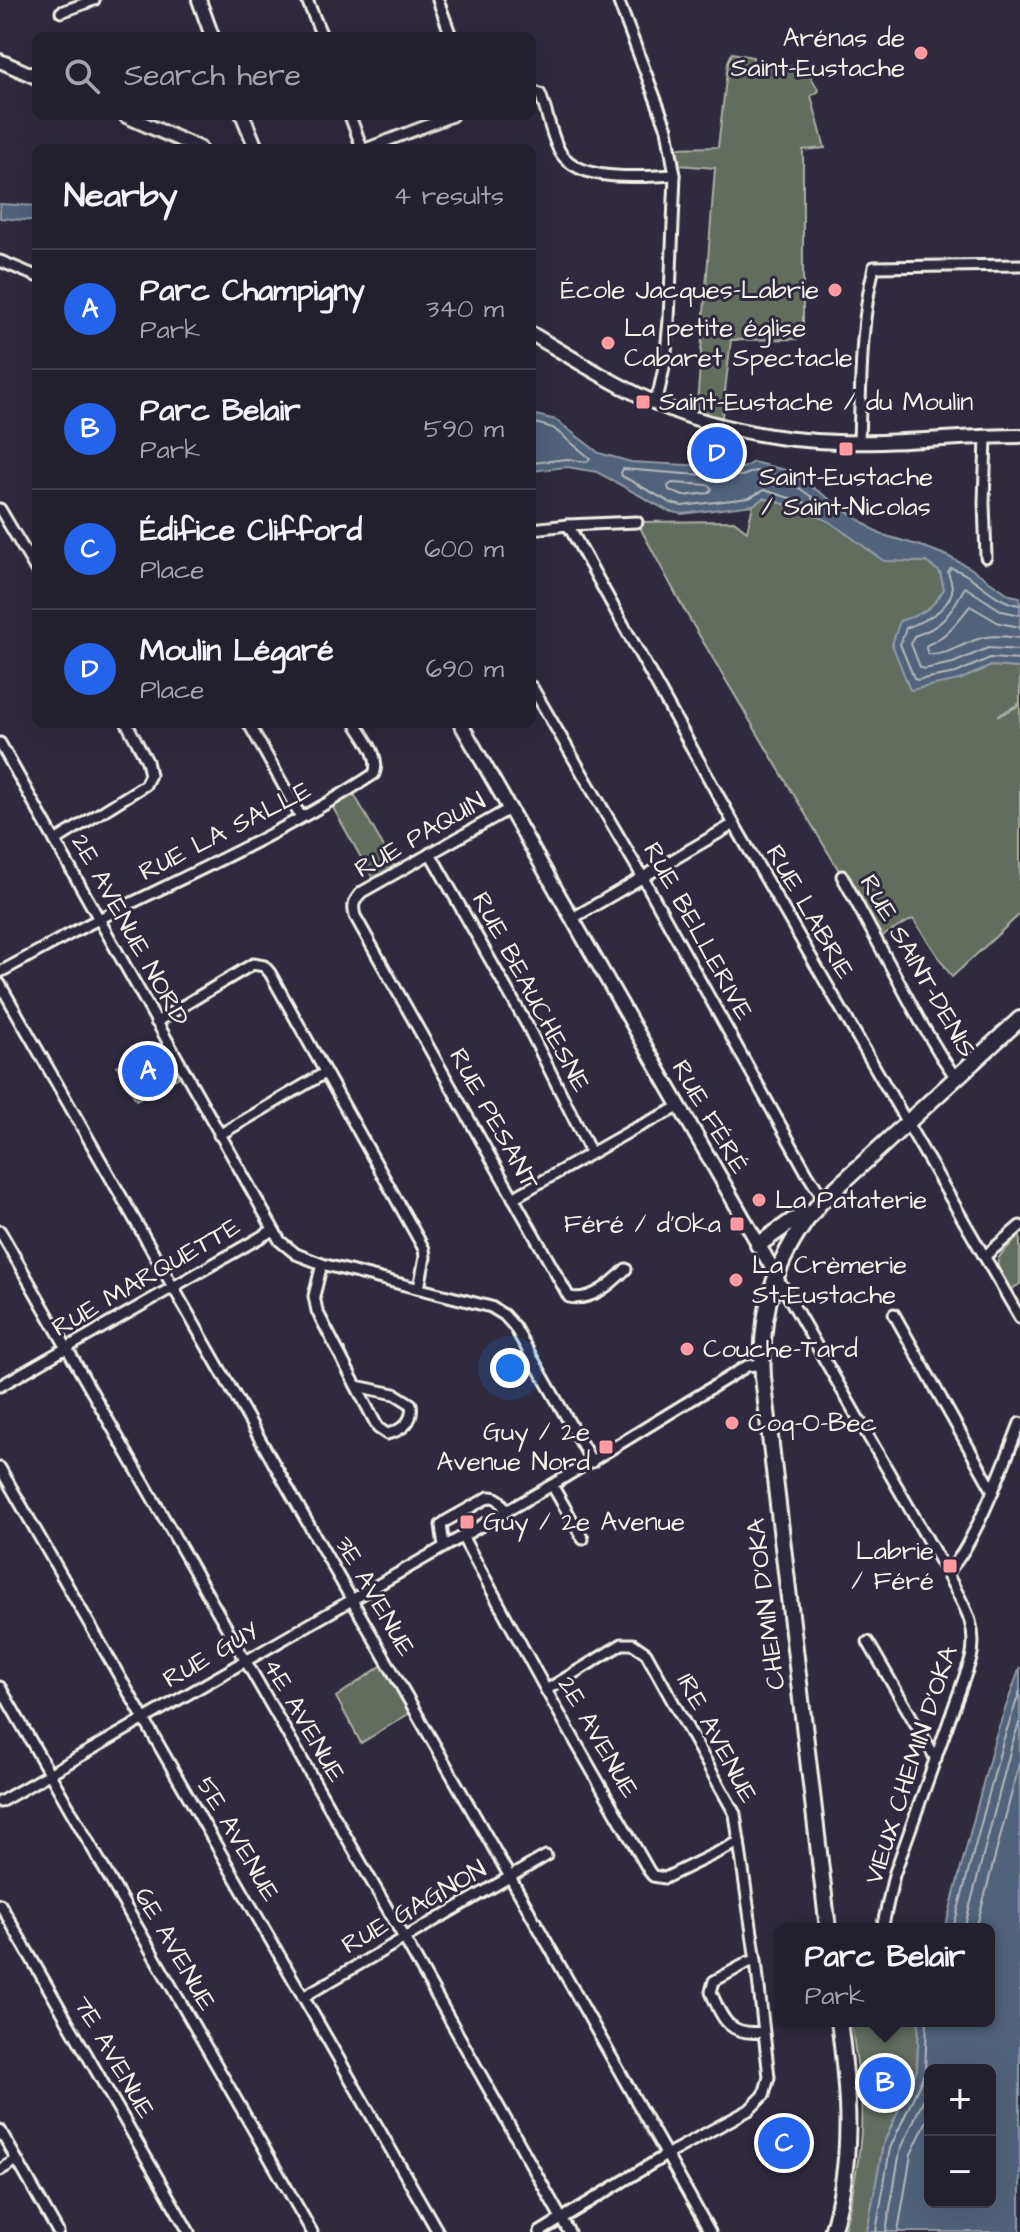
<!DOCTYPE html>
<meta charset="utf-8">
<style>
:root{--surface:#23202e;--page:#2f2d3a;--text:#f1f3f6;--muted:#a3a3aa;--line:#403e4a;--accent:#2563eb}
body{margin:0;font-family:"Architects Daughter",sans-serif;background:var(--page);color:var(--text)}
.controls{position:absolute;right:24px;bottom:24px;display:grid;overflow:hidden;border-radius:12px;box-shadow:0 8px 32px #0002}
.controls button{width:72px;height:72px;display:grid;place-items:center;padding:0;border:0;border-bottom:2px solid var(--line);background:var(--surface);color:var(--text);font:40px sans-serif}
.you{position:absolute;left:510px;top:1368px;width:28px;height:28px;margin:-20px;border:6px solid #fff;border-radius:50%;background:#1a73e8;box-shadow:0 0 0 12px #1a73e833}
.badge{display:grid;place-items:center;width:52px;height:52px;border-radius:50%;background:var(--accent);color:#fff;font-size:26px;font-weight:700}
.pin{position:absolute;translate:-50% -50%;border:4px solid #fff;box-shadow:0 2px 8px #0006}
.popup{position:absolute;left:775px;top:1923px;width:220px;height:104px;box-sizing:border-box;display:grid;place-content:center;border-radius:12px;background:var(--surface);filter:drop-shadow(0 2px 6px #0005);font-size:26px;white-space:nowrap;color:var(--muted)}
.popup b{font-size:30px;color:var(--text)}
.popup::after{content:'';position:absolute;left:50%;top:100%;margin-left:-16px;border:16px solid transparent;border-top-color:var(--surface)}
.list{margin:0;padding:0;list-style:none}
h2{display:flex;justify-content:space-between;align-items:center;height:104px;margin:0;padding:0 32px;font-size:34px}
h2 small{font-size:26px;font-weight:400;color:var(--muted)}
.list li{display:grid;grid-template-columns:52px 1fr auto;gap:24px;align-items:center;box-sizing:border-box;height:120px;padding:0 32px;border-top:2px solid var(--line)}
.list b{display:block;font-size:30px;white-space:nowrap}
.list p{margin:0;font-size:26px;white-space:nowrap;color:var(--muted)}
.list em{font-size:26px;font-style:normal;color:var(--muted)}
.icon{flex:none;width:44px;height:44px;fill:none;stroke:currentColor;stroke-width:2;stroke-linecap:round;stroke-linejoin:round}
.map{position:relative;flex:none;width:1020px;height:2232px;overflow:hidden}
.search{position:absolute;background:var(--surface);box-shadow:0 8px 32px #0002;left:32px;top:32px;width:504px;height:88px;display:flex;align-items:center;gap:20px;box-sizing:border-box;padding:0 28px;border-radius:12px;color:var(--muted);font-size:30px}
.panel{position:absolute;background:var(--surface);box-shadow:0 8px 32px #0002;left:32px;top:144px;width:504px;height:584px;border-radius:12px}
.map>svg:first-child{display:block}
.green{fill:#626d61;stroke:#abafa4;stroke-width:2}
.water{fill:#51627b;stroke:#929ba7;stroke-width:2;fill-rule:evenodd}
.lines{fill:none;stroke-linecap:round;stroke-linejoin:round}
.shore{stroke:#b3b8bc;stroke-width:2}
.minor-casing{stroke:#f4f1e8;stroke-width:15}
.tertiary-casing{stroke:#f4f1e8;stroke-width:18}
.secondary-casing{stroke:#f4f1e8;stroke-width:20}
.minor{stroke:#2f2a3d;stroke-width:9}
.tertiary{stroke:#2f2a3d;stroke-width:12}
.secondary{stroke:#2f2a3d;stroke-width:14}
.poi-dot{fill:#ff9aa2;stroke:#2f2a3d;stroke-width:3}
.labels{text-anchor:middle;dominant-baseline:central;stroke-width:6;stroke-linejoin:round;paint-order:stroke}
.poi-label{font-size:26px;fill:#f4f1e8;stroke:#2f2a3d;text-anchor:start}
.street-label{font-size:26px;fill:#f4f1e8;stroke:#2f2a3d}
</style>
<div class="map">
<svg width="1020" height="2232" viewBox="0 0 1020 2232">
<rect width="100%" height="100%" fill="#2f2a3d"/>
<filter id="ink" filterUnits="userSpaceOnUse"><feTurbulence type="fractalNoise" baseFrequency=".0125" numOctaves="2"/><feDisplacementMap in="SourceGraphic" scale="16" xChannelSelector="R" yChannelSelector="G"/><feConvolveMatrix kernelMatrix="1 2 1 2 8 2 1 2 1" color-interpolation-filters="sRGB"/></filter>
<g filter="url(#ink)">
<g class="green">
<path d="M732 53 753 57V65L805 67 819 91 811 96 825 148 803 150V332L800 339 731 340 721 425 696 418 715 168 678 165 671 148 718 147 728 62Z"/>
<path d="M764 498 799 508 829 521 884 560 926 562 940 572 944 589C932 610 923 614 900 621L959 680 991 666 1020 668V703L998 716 1020 705V914L952 977 913 919 879 938 686 613 637 522 734 521 747 531 753 505Z"/>
<path d="M354 794 395 867 373 879 332 806Z"/>
<path d="M161 1043 179 1077 136 1100 117 1066Z"/>
<path d="M1020 1235V1284L1010 1290C990 1256 994 1263 1020 1235Z"/>
<path d="M387 1662 415 1710 361 1743 336 1697Z"/>
<path d="M851 2021H919L917 2070 883 2145 867 2232H844C854 2188 864 2141 861 2096 859 2071 854 2046 851 2021Z"/>
</g>
<g class="water">
<path d="M0 204 36 206V221L0 218Z"/>
<path d="M532 414 556 420 599 453 631 462 743 468 753 462 789 471 880 534 927 548 945 555 969 567 1010 595 1020 597V668L991 666 959 680 910 690 892 644 900 621C922 614 932 610 944 589L940 572 926 562 884 561 829 521 799 508 764 498 753 505 682 514 668 511 597 472 567 467 532 471Z"/>
<path d="M1020 1667V2232H867L883 2145 917 2070 919 2021H989V1929H945L995 1738ZM930 2070H990V2202H930Z"/>
</g>
<g class="lines">
<g class="shore">
<path d="M532 422 553 428 590 458 587 462 567 459 532 463"/>
<path d="M623 469 685 474 742 476 755 471 786 479 812 497 813 501 809 504 764 490 749 498 682 506 671 503 622 476 621 473Z"/>
<path d="M672 483 709 485 712 489 709 493 683 496 669 490 668 486Z"/>
<path d="M1020 605C993 602 976 575 951 568L948 572C950 578 953 586 952 592 946 612 924 621 906 628L900 644 914 678 917 680 956 673 990 658 1020 660"/>
<path d="M1020 615 1002 611 965 587C950 613 945 626 914 636L911 644 920 667 924 669 953 663 988 648 1020 650"/>
<path d="M1020 627 999 623 970 606C958 621 947 637 927 645L926 648 928 654C949 657 966 640 986 637 997 635 1009 637 1020 638"/>
<path d="M953 1929 1003 1741 1020 1691"/>
<path d="M964 1929 1012 1744 1020 1721"/>
<path d="M976 1929 1020 1761"/>
<path d="M876 2232 890 2148 925 2072 927 2021"/>
<path d="M886 2232 900 2151 930 2085"/>
<path d="M898 2232 911 2154 930 2114"/>
</g>
<defs>
<g id="minor">
<path d="M307 0 322 36"/>
<path d="M438 0 451 36"/>
<path d="M618 0 667 129 675 175 669 320 665 363 659 391 654 401"/>
<path d="M61 12 94 0"/>
<path d="M532 91 540 94C547 111 550 131 558 148 575 185 642 176 675 175"/>
<path d="M350 116 362 148"/>
<path d="M368 148 452 116"/>
<path d="M0 261 36 276"/>
<path d="M986 436 984 503 986 557"/>
<path d="M859 442C861 384 860 324 874 267L1020 265"/>
<path d="M0 509 36 570"/>
<path d="M568 525 734 824 1020 1318"/>
<path d="M532 529 568 525 637 522"/>
<path d="M532 687 642 876 807 1173 817 1189 825 1197"/>
<path d="M249 724 301 817"/>
<path d="M0 743 280 1241 296 1254 322 1264 491 1307 504 1315 514 1326 592 1462"/>
<path d="M511 808 362 892C354 900 352 905 355 916L569 1297C591 1302 611 1284 626 1269"/>
<path d="M55 841 145 785 150 775 147 761 127 724"/>
<path d="M430 853 527 1025 591 1153"/>
<path d="M842 876 920 1021 941 1056 956 1078"/>
<path d="M573 918 734 824"/>
<path d="M0 972C34 954 68 934 103 917 194 872 289 830 374 774 381 757 365 739 356 724"/>
<path d="M0 984 510 1877 710 2232"/>
<path d="M156 1022 253 964 264 966 270 973 424 1249 425 1257 419 1288"/>
<path d="M219 1135 325 1073"/>
<path d="M513 1198 632 1130 679 1107"/>
<path d="M0 1231 404 1938 569 2232"/>
<path d="M985 1256 1020 1226"/>
<path d="M322 1264 314 1296 317 1311 378 1428 387 1434C403 1430 414 1421 411 1404L395 1394 356 1386"/>
<path d="M776 1275 946 1572C962 1603 979 1623 971 1659L894 1875 882 1929"/>
<path d="M894 1314 993 1491"/>
<path d="M0 1386 273 1230"/>
<path d="M0 1468 438 2232"/>
<path d="M552 1485 583 1539"/>
<path d="M462 1536 546 1690 649 1871 653 1876 665 1878 739 1842"/>
<path d="M444 1546 441 1525 446 1521 489 1497C499 1496 502 1504 506 1511"/>
<path d="M946 1572C970 1557 1008 1454 1020 1423"/>
<path d="M868 1642 936 1759"/>
<path d="M0 1687 312 2232"/>
<path d="M0 1802 552 1485 747 1366 762 1364"/>
<path d="M0 1904 189 2232"/>
<path d="M756 1961 749 1962 714 1981 711 1992C723 2021 730 2036 763 2032"/>
<path d="M303 1997 546 1856"/>
<path d="M0 2130 58 2232"/>
<path d="M0 2170 17 2160"/>
<path d="M540 2232 666 2155 749 2110 764 2095 769 2077 756 1961 735 1814 646 1653 633 1644H622L546 1690"/>
</g>
<g id="tertiary">
<path d="M199 0 212 36"/>
<path d="M0 61 36 77"/>
<path d="M126 116 199 148"/>
<path d="M243 116 256 148"/>
<path d="M532 334C582 364 638 400 694 418 739 432 790 441 838 442 899 444 959 436 1020 436"/>
<path d="M461 724 776 1275"/>
</g>
<g id="secondary">
<path d="M758 1245 792 1221 810 1214"/>
<path d="M828 1929 763 1377C759 1309 776 1255 820 1203L1020 1019"/>
<path d="M832 2232C854 2158 849 2096 839 2021"/>
</g>
</defs>
<use href="#minor" class="minor-casing"/>
<use href="#tertiary" class="tertiary-casing"/>
<use href="#secondary" class="secondary-casing"/>
<use href="#minor" class="minor"/>
<use href="#tertiary" class="tertiary"/>
<use href="#secondary" class="secondary"/>
</g>
</g>
<g class="poi-dot">
<circle cx="921" cy="53" r="8"/>
<circle cx="835" cy="290" r="8"/>
<circle cx="608" cy="343" r="8"/>
<rect x="635" y="394" width="16" height="16" rx="4"/>
<rect x="838" y="441" width="16" height="16" rx="4"/>
<circle cx="759" cy="1200" r="8"/>
<rect x="729" y="1216" width="16" height="16" rx="4"/>
<circle cx="736" cy="1280" r="8"/>
<circle cx="687" cy="1349" r="8"/>
<circle cx="732" cy="1423" r="8"/>
<rect x="598" y="1439" width="16" height="16" rx="4"/>
<rect x="459" y="1514" width="16" height="16" rx="4"/>
<rect x="942" y="1558" width="16" height="16" rx="4"/>
</g>
<g class="labels">
<g class="poi-label">
<text x="905" y="38" text-anchor="end">Arénas de<tspan x="905" dy="30">Saint-Eustache</tspan></text>
<text x="819" y="290" text-anchor="end">École Jacques-Labrie</text>
<text x="624" y="328">La petite église<tspan x="624" dy="30">Cabaret Spectacle</tspan></text>
<text x="659" y="402">Saint-Eustache / du Moulin</text>
<text x="846" y="477" text-anchor="middle">Saint-Eustache<tspan x="846" dy="30">/ Saint-Nicolas</tspan></text>
<text x="775" y="1200">La Pataterie</text>
<text x="721" y="1224" text-anchor="end">Féré / d'Oka</text>
<text x="752" y="1265">La Crèmerie<tspan x="752" dy="30">St-Eustache</tspan></text>
<text x="703" y="1349">Couche-Tard</text>
<text x="748" y="1423">Coq-O-Bec</text>
<text x="590" y="1432" text-anchor="end">Guy / 2e<tspan x="590" dy="30">Avenue Nord</tspan></text>
<text x="483" y="1522">Guy / 2e Avenue</text>
<text x="934" y="1551" text-anchor="end">Labrie<tspan x="934" dy="30">/ Féré</tspan></text>
</g>
<g class="street-label">
<text transform="translate(225 831) rotate(-27)">RUE LA SALLE</text>
<text transform="translate(420 835) rotate(-30)">RUE PAQUIN</text>
<text transform="translate(810 912) rotate(60)">RUE LABRIE</text>
<text transform="translate(130 930) rotate(61)">2E AVENUE NORD</text>
<text transform="translate(698 931) rotate(61)">RUE BELLERIVE</text>
<text transform="translate(918 966) rotate(60)">RUE SAINT-DENIS</text>
<text transform="translate(531 992) rotate(62)">RUE BEAUCHESNE</text>
<text transform="translate(710 1117) rotate(60)">RUE FÉRÉ</text>
<text transform="translate(494 1119) rotate(61)">RUE PESANT</text>
<text transform="translate(146 1277) rotate(-30)">RUE MARQUETTE</text>
<text transform="translate(375 1596) rotate(60)">3E AVENUE</text>
<text transform="translate(766 1604) rotate(-97)">CHEMIN D'OKA</text>
<text transform="translate(211 1655) rotate(-30)">RUE GUY</text>
<text transform="translate(304 1720) rotate(60)">4E AVENUE</text>
<text transform="translate(598 1737) rotate(60)">2E AVENUE</text>
<text transform="translate(717 1738) rotate(62)">1RE AVENUE</text>
<text transform="translate(911 1765) rotate(-72)">VIEUX CHEMIN D'OKA</text>
<text transform="translate(238 1839) rotate(60)">5E AVENUE</text>
<text transform="translate(414 1907) rotate(-30)">RUE GAGNON</text>
<text transform="translate(175 1949) rotate(60)">6E AVENUE</text>
<text transform="translate(114 2057) rotate(60)">7E AVENUE</text>
</g>
</g>
</svg>
<div class="controls">
<button>+</button>
<button>−</button>
</div>
<div class="you"></div>
<div class="pin badge" style="left:148px;top:1071px">A</div>
<div class="pin badge" style="left:885px;top:2083px">B</div>
<div class="popup"><b>Parc Belair</b>Park</div>
<div class="pin badge" style="left:784px;top:2143px">C</div>
<div class="pin badge" style="left:717px;top:453px">D</div>
<div class="search"><svg class="icon" aria-label="search" viewBox="0 0 24 24"><circle cx="10" cy="10" r="6"/><path d="M15 15l6 6"/></svg>Search here</div>
<section class="panel">
<h2>Nearby<small>4 results</small></h2>
<ul class="list">
<li><span class="badge">A</span><div><b>Parc Champigny</b><p>Park</p></div><em>340 m</em></li>
<li><span class="badge">B</span><div><b>Parc Belair</b><p>Park</p></div><em>590 m</em></li>
<li><span class="badge">C</span><div><b>Édifice Clifford</b><p>Place</p></div><em>600 m</em></li>
<li><span class="badge">D</span><div><b>Moulin Légaré</b><p>Place</p></div><em>690 m</em></li>
</ul>
</section>
</div>
